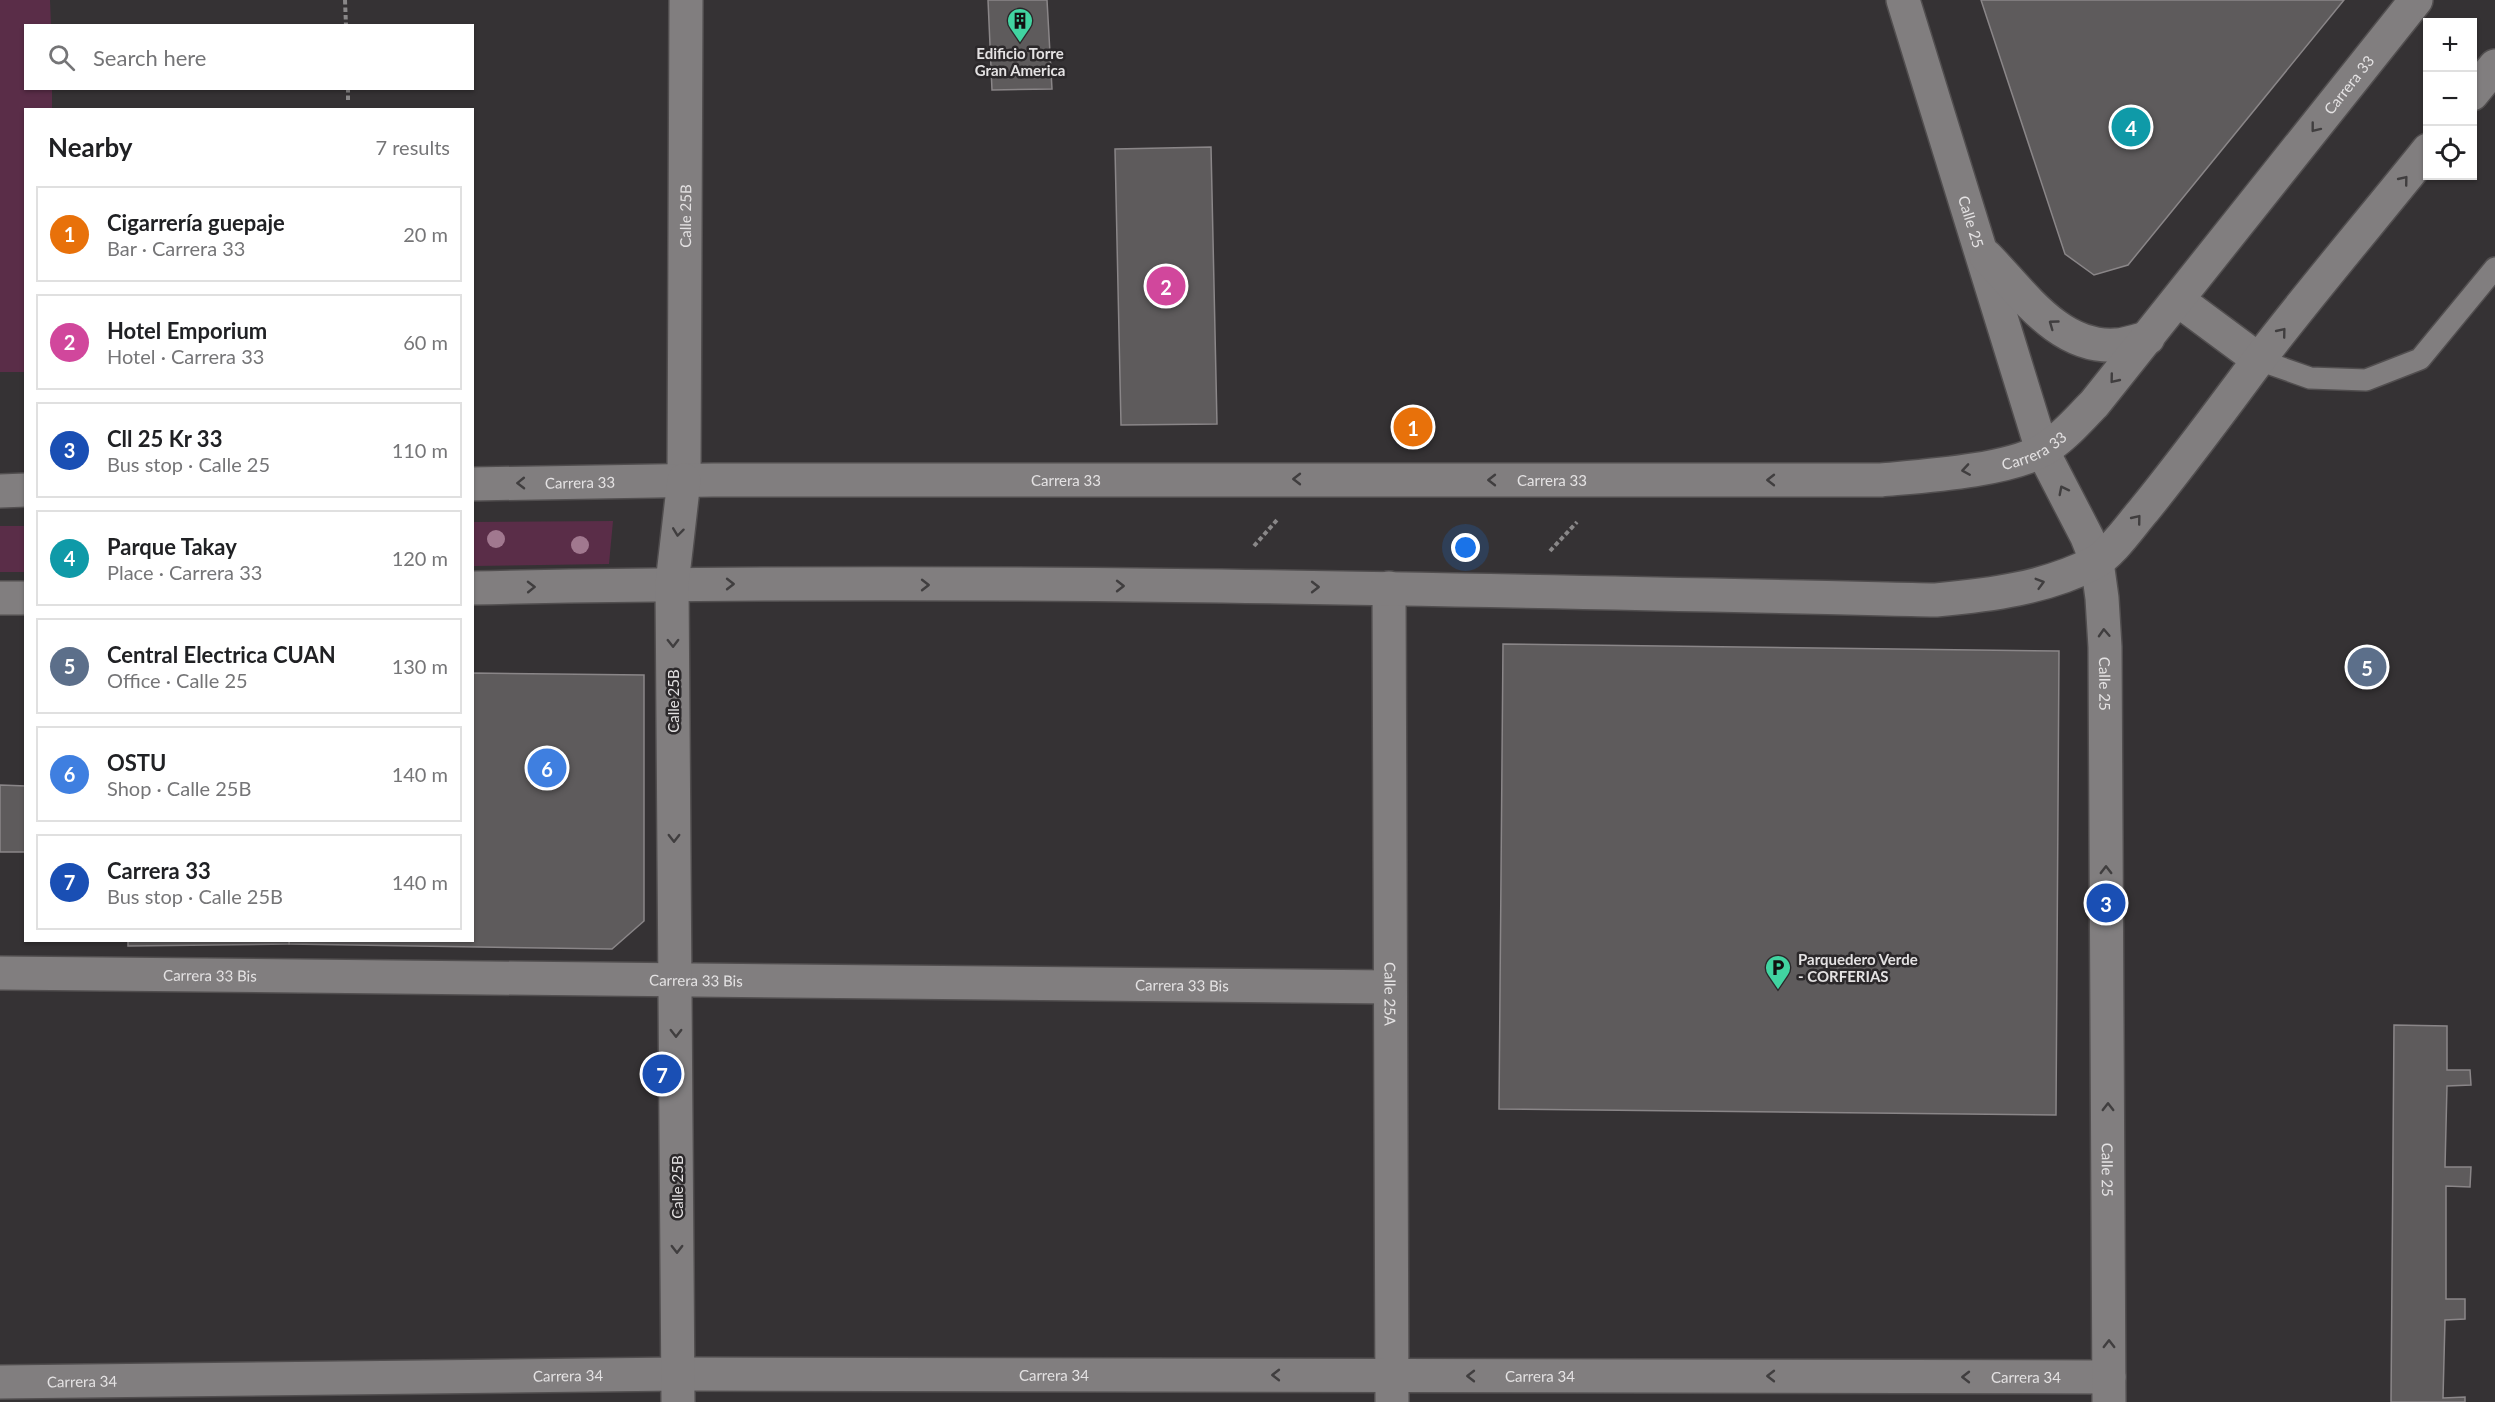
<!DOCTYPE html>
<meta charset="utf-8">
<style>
:root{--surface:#fff;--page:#f2f2f2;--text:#202124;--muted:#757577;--line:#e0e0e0;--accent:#2f725c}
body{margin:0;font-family:Lato,sans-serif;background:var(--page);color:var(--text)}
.controls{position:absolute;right:18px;top:18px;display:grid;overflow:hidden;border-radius:0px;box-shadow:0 2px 4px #0004}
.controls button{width:54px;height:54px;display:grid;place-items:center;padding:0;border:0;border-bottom:2px solid var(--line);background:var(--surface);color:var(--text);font:30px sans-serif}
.you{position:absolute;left:1466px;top:548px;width:21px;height:21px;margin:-15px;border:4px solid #fff;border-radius:50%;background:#1a73e8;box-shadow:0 0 0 9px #1a73e833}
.badge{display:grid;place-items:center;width:39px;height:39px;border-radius:50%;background:var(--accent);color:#fff;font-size:20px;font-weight:700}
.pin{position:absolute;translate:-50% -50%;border:3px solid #fff;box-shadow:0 2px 6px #0006}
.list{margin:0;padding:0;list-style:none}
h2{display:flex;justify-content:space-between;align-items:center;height:78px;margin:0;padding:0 24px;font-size:26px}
h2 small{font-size:20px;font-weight:400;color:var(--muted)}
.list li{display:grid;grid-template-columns:39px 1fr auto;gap:18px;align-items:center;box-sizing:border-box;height:96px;margin:0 12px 12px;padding:0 12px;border:2px solid var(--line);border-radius:0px}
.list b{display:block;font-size:22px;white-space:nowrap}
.list p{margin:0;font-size:20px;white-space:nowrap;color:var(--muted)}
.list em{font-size:20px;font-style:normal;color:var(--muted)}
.icon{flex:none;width:33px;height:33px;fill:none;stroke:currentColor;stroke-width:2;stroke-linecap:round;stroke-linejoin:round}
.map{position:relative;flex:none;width:2495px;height:1402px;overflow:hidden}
.search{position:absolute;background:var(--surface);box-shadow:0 2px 4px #0004;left:24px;top:24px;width:450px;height:66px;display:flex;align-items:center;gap:15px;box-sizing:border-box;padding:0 21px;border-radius:0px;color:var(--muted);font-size:22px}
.panel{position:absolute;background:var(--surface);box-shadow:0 2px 4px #0004;left:24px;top:108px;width:450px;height:834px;border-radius:0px}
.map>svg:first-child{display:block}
.green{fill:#5a2d48}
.building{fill:#5e5b5c;stroke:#8a8688;stroke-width:1.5}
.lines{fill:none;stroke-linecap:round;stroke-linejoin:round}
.lane-casing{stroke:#514e4f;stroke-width:24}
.street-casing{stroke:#514e4f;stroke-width:36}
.secondary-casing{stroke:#514e4f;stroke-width:36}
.path{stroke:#898788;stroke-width:4;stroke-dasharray:4.5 3;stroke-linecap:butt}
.lane{stroke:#817e7f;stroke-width:21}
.street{stroke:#817e7f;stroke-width:33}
.secondary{stroke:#817e7f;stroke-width:33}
.tree{fill:#a1788f}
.oneway{stroke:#403e3f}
.labels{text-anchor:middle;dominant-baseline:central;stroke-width:5;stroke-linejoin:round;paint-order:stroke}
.poi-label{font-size:15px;font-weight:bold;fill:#e4e2e3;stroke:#2b282a}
.street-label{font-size:15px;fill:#e4e2e3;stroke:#2b282a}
</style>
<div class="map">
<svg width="2495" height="1402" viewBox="0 0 2495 1402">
<rect width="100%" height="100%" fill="#353234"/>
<g class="green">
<path d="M0 0H50L51 25 26 26V88L52 89V109L26 110 25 372H0Z"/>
<path d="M613 521 609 564 473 566V522Z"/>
<rect x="0" y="526" width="25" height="46"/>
</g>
<g class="building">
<path d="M988 0H1047L1052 89 992 90Z"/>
<path d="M1981 0H2344L2128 265 2094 275 2065 254Z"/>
<path d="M1211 147 1217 424 1121 425 1115 149Z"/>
<path d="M1503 644 2059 651 2056 1115 1499 1109Z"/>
<path d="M472 673 644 675V921L612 949 289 944V940H472Z"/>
<path d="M0 785 26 786V852H0Z"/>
<path d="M128 940H289V944L128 946Z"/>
<path d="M2394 1025 2447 1026V1070H2470L2471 1085 2447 1086 2445 1167H2471L2470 1187 2446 1186V1299H2465V1319L2445 1320 2443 1398 2465 1397V1402H2391Z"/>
</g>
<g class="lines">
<defs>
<path id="lane" d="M2259 360 2310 378 2366 380 2420 359 2495 268"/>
<g id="street">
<path id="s1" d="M684 480 686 0"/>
<path id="s2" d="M1389 588 1392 1402"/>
<path id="s3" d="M0 973 1390 987"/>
<path id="s4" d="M0 1382 678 1374 2109 1377"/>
</g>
<g id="secondary">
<path id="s5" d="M1903 0 2042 450 2087 537 2097 562 2102 598 2105 647 2109 1402"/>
<path d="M2472 94 2495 66"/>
<path d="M1986 256C2022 292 2058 349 2116 345 2126 345 2137 340 2148 338"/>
<path d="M2178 300 2259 360"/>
<path id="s6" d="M472 484 713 480H1881C1924 476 2006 471 2043 450 2063 438 2078 420 2094 404L2416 0"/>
<path d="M0 491 26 490"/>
<path d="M472 588C960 577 1449 589 1936 600 1990 595 2046 588 2094 563 2112 553 2131 525 2144 510 2183 462 2220 412 2257 362 2312 290 2371 221 2428 150"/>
<path d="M0 598H26"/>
<path d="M678 1402 672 584 684 480"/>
</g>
</defs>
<use href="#lane" class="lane-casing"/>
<use href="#street" class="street-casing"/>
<use href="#secondary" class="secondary-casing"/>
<g class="path">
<path d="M345 0 346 26"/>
<path d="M348 88V102"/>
<path d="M1254 546 1277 520"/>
<path d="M1550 551 1577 522"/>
</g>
<use href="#lane" class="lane"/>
<use href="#street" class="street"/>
<use href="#secondary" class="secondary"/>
</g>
<g class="tree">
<circle cx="496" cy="539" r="9"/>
<circle cx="580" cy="545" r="9"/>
</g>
<defs><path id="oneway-chevron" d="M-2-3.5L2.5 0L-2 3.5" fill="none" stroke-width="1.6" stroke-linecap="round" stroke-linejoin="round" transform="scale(1.5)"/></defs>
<g class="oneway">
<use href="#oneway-chevron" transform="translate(2315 128) rotate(128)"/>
<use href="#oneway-chevron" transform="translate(2404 180) rotate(-51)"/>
<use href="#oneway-chevron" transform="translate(2053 324) rotate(-144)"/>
<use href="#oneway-chevron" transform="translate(2282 332) rotate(-51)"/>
<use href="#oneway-chevron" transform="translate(2114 379) rotate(129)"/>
<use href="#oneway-chevron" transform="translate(1966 470) rotate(171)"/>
<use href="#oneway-chevron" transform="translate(1297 479) rotate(180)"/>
<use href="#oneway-chevron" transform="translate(1492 480) rotate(-180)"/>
<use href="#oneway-chevron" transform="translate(1771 480) rotate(180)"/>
<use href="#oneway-chevron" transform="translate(521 483) rotate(179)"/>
<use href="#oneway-chevron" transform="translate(2063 490) rotate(-117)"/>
<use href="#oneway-chevron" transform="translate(2137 519) rotate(-51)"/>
<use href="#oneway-chevron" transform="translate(678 532) rotate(97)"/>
<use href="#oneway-chevron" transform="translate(2040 583) rotate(-16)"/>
<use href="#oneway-chevron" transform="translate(730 584)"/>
<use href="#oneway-chevron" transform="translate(925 585)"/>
<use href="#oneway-chevron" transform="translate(1120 586)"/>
<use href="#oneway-chevron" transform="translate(531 587) rotate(-1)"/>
<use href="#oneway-chevron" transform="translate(1315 587)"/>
<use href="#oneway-chevron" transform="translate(2104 633) rotate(-93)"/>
<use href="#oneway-chevron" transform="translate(673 643) rotate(89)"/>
<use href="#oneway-chevron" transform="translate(674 838) rotate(90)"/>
<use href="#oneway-chevron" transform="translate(2106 870) rotate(-90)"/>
<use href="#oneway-chevron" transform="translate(676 1033) rotate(90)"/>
<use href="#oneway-chevron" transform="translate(2108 1107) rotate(-90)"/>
<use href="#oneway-chevron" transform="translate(677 1249) rotate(90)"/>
<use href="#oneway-chevron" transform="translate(2109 1344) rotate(-90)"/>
<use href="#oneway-chevron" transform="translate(1276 1375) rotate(-180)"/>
<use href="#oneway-chevron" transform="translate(1471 1376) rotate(-180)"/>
<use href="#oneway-chevron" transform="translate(1771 1376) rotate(-180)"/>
<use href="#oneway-chevron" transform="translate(1966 1377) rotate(-180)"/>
</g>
<defs>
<symbol id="building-pin" viewBox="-11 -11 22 30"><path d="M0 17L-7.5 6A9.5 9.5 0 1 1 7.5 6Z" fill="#41d4a1" stroke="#2b282a"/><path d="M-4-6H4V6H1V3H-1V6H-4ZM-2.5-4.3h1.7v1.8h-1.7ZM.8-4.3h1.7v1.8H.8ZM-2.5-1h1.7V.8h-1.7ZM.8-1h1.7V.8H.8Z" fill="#111"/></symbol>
<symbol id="parking-pin" viewBox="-11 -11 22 30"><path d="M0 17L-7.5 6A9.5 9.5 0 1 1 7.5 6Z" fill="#41d4a1" stroke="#2b282a"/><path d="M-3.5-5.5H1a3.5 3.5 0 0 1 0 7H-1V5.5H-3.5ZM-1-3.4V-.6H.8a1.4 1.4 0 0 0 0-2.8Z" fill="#111"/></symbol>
</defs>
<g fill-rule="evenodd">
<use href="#building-pin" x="1005" y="6" width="30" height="40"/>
<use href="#parking-pin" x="1763" y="953" width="30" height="40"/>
</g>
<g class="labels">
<g class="poi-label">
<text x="1020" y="53">Edificio Torre<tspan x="1020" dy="17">Gran America</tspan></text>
<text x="1798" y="959" text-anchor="start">Parquedero Verde<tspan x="1798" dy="17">- CORFERIAS</tspan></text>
</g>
<g class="street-label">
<text stroke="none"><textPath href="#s6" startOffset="2052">Carrera 33</textPath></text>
<text stroke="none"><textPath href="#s1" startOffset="264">Calle 25B</textPath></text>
<text stroke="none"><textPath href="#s5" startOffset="232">Calle 25</textPath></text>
<text stroke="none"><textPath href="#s6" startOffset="1566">Carrera 33</textPath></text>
<text stroke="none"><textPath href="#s6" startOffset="594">Carrera 33</textPath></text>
<text stroke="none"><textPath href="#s6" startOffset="1080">Carrera 33</textPath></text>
<text stroke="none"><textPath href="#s6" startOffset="108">Carrera 33</textPath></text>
<text stroke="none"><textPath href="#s5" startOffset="718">Calle 25</textPath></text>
<text transform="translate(673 701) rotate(-90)">Calle 25B</text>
<text stroke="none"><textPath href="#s3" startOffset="210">Carrera 33 Bis</textPath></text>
<text stroke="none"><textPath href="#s3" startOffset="696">Carrera 33 Bis</textPath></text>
<text stroke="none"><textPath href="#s3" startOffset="1182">Carrera 33 Bis</textPath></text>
<text stroke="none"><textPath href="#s2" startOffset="406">Calle 25A</textPath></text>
<text stroke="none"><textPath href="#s5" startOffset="1204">Calle 25</textPath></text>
<text transform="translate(677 1187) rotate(-90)">Calle 25B</text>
<text stroke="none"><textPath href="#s4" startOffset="568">Carrera 34</textPath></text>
<text stroke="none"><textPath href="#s4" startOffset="1054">Carrera 34</textPath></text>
<text stroke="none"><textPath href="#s4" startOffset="1540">Carrera 34</textPath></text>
<text stroke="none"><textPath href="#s4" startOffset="2026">Carrera 34</textPath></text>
<text stroke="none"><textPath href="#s4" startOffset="82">Carrera 34</textPath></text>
</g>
</g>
</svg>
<div class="controls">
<button>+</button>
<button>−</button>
<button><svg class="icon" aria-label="locate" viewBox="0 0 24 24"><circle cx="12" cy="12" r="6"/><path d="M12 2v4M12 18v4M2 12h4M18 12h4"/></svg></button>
</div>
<div class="you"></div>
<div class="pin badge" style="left:1413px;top:427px;background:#e8710a">1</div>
<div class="pin badge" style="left:1166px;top:286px;background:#d1479c">2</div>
<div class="pin badge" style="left:2106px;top:903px;background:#1a4fb4">3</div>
<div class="pin badge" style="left:2131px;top:127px;background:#0f9aa8">4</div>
<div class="pin badge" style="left:2367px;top:667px;background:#5c6f8a">5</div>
<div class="pin badge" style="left:547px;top:768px;background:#3f7fe0">6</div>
<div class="pin badge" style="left:662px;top:1074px;background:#1a4fb4">7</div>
<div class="search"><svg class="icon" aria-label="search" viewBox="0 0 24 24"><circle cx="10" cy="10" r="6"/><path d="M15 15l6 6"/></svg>Search here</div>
<section class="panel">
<h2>Nearby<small>7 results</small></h2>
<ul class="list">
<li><span class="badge" style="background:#e8710a">1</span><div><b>Cigarrería guepaje</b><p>Bar · Carrera 33</p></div><em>20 m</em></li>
<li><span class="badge" style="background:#d1479c">2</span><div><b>Hotel Emporium</b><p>Hotel · Carrera 33</p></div><em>60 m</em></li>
<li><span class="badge" style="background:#1a4fb4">3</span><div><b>Cll 25 Kr 33</b><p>Bus stop · Calle 25</p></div><em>110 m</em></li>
<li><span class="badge" style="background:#0f9aa8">4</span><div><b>Parque Takay</b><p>Place · Carrera 33</p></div><em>120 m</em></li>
<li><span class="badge" style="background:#5c6f8a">5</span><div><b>Central Electrica CUAN</b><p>Office · Calle 25</p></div><em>130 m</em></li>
<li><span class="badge" style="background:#3f7fe0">6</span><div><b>OSTU</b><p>Shop · Calle 25B</p></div><em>140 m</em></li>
<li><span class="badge" style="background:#1a4fb4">7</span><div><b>Carrera 33</b><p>Bus stop · Calle 25B</p></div><em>140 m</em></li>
</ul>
</section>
</div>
